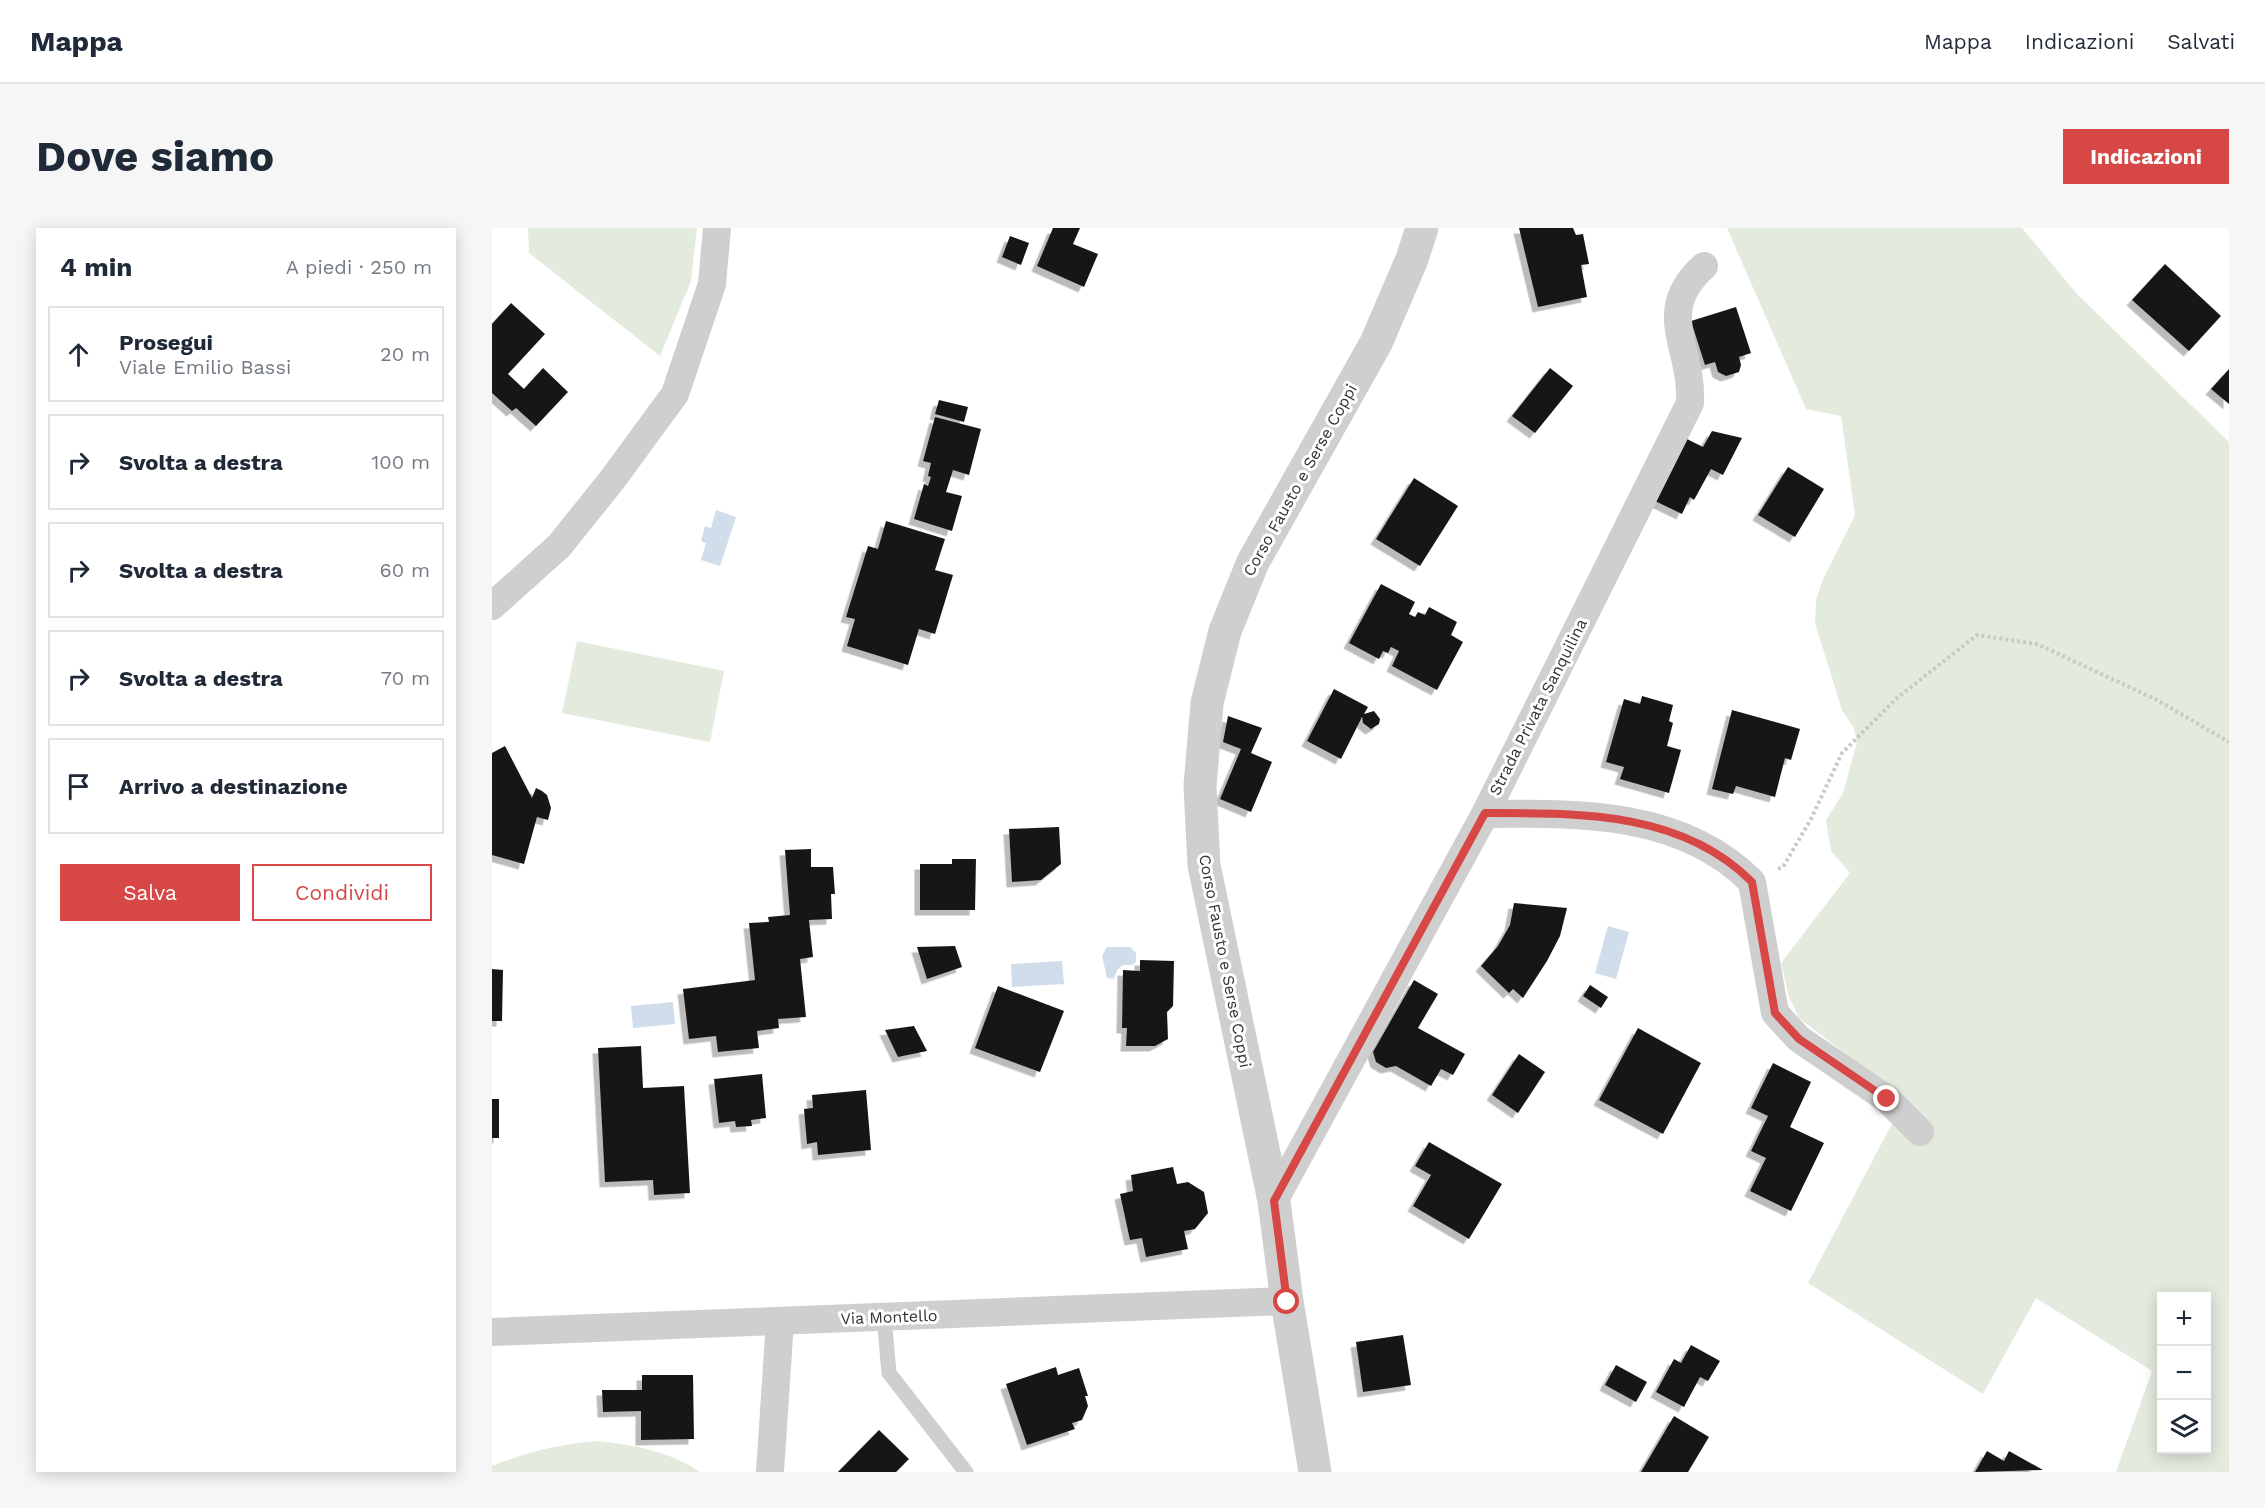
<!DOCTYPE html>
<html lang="it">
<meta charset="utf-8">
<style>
:root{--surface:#fff;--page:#f6f6f7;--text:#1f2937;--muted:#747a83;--line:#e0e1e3;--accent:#d74745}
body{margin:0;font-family:"Work Sans",sans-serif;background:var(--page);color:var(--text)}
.controls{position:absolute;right:18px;bottom:18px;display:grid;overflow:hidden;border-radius:0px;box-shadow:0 3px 15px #0003}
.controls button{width:54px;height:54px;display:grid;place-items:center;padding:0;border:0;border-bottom:2px solid var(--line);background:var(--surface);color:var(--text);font:30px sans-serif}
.stop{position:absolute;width:18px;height:18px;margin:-14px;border:4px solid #d74745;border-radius:50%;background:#fff}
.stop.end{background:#d74745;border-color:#fff;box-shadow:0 2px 6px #0008}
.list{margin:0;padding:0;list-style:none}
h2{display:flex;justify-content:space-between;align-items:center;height:78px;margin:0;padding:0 24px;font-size:26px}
h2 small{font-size:20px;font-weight:400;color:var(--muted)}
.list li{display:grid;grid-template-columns:39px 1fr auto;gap:18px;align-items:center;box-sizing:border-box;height:96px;margin:0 12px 12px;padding:0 12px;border:2px solid var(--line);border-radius:0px}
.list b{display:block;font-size:22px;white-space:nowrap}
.list p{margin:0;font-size:20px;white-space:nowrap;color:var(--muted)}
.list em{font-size:20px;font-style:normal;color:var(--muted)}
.actions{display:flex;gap:12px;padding:18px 24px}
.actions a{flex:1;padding:14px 0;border:2px solid var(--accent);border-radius:0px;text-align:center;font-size:21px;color:var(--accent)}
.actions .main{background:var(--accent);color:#fff}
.icon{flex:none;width:33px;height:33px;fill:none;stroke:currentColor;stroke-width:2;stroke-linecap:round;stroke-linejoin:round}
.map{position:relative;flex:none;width:1737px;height:1244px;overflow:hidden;border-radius:0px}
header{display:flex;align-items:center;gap:36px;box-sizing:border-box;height:84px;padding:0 30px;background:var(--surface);border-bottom:2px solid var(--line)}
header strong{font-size:28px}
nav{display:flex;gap:33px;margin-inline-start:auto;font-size:21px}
.intro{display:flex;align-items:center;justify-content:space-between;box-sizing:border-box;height:144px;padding:0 36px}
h1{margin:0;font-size:42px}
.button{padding:15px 27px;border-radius:0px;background:var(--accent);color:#fff;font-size:21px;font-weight:700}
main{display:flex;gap:36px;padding:0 36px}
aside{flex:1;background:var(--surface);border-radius:0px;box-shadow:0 3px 15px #0003}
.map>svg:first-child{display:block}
.green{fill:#e3eade;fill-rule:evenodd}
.water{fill:#d0deeb}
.building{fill:#191919;filter:url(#shadow)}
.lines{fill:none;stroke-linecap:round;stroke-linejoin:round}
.path{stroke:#c9c9c9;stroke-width:4;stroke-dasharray:3 3;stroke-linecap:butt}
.service{stroke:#cfcfcf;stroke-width:15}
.minor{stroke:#cfcfcf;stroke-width:28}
.tertiary{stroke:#cfcfcf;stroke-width:33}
.route{stroke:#d74745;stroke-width:8}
.labels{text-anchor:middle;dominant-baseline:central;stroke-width:6;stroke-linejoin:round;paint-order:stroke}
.street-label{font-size:16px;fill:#323232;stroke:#fff}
</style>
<header>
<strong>Mappa</strong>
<nav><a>Mappa</a><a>Indicazioni</a><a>Salvati</a></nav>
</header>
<div class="intro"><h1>Dove siamo</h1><a class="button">Indicazioni</a></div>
<main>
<aside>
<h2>4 min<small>A piedi · 250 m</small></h2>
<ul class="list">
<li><svg class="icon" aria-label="ahead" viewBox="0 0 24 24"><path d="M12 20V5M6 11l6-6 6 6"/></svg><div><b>Prosegui</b><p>Viale Emilio Bassi</p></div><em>20 m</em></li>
<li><svg class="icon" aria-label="right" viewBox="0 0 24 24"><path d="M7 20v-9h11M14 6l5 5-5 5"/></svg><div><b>Svolta a destra</b></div><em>100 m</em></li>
<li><svg class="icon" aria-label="right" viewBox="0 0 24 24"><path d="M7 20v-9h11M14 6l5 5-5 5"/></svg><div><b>Svolta a destra</b></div><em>60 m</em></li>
<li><svg class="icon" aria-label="right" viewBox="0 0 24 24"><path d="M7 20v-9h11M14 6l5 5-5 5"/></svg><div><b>Svolta a destra</b></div><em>70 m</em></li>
<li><svg class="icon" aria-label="arrive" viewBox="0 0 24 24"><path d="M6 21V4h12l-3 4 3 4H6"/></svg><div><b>Arrivo a destinazione</b></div></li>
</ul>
<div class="actions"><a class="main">Salva</a><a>Condividi</a></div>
</aside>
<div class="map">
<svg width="1737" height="1244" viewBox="0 0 1737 1244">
<defs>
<filter id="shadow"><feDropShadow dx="-5.5" dy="5.5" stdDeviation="0" flood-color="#0004"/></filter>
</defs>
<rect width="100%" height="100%" fill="#fff"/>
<g class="green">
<path d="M36 0H205L199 53 168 128 37 25Z"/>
<path d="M1235 0H1530L1585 66 1737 214V1244H1624L1660 1143 1544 1070 1491 1166 1316 1055 1403 890 1355 827 1307 790 1297 769 1289 735 1358 645 1339 623 1334 592 1351 565 1365 514 1362 500 1350 482 1323 395 1324 372 1331 351 1363 287 1349 188 1314 181ZM1670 1068H1714V1222H1670Z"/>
<path d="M85 413 232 443 218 514 70 485Z"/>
<path d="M106 1213C142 1217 177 1223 208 1244H0V1238C35 1224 68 1216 106 1213Z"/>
</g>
<g class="water">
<path d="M224 282 244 289 228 338 209 332 214 315 209 313 213 298 219 300Z"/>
<path d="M1116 698 1137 704 1124 751 1103 745Z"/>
<path d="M615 719H638L644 725V734L640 737H631L625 742 622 751 615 750 610 728Z"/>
<path d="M570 733 572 756 520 759 519 736Z"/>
<path d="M181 774 183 796 141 800 139 778Z"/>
</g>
<g class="building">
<path d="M561 0H588L581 16 606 26 592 59 545 38Z"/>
<path d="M1027 0H1081L1084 7 1091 6 1097 36 1089 37 1095 69 1046 79Z"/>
<path d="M518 8 537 15 529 37 510 29Z"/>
<path d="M1673 36 1729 88 1697 123 1640 72Z"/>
<path d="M19 75 53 106 16 146 32 161 51 140 76 164 44 198 24 180 20 183 0 165V96Z"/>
<path d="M1244 79 1259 125 1247 129 1249 137 1247 144 1234 148 1226 144 1223 134 1213 137 1199 93Z"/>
<path d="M1058 140 1081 158 1043 205 1020 188Z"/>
<path d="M1737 141V176L1719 161Z"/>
<path d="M447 172 476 179 472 194 443 186Z"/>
<path d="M443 189 489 201 477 247 461 242 454 264 470 268 460 303 422 291 432 256 436 258 439 249 436 248 439 235 431 233Z"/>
<path d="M1220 203 1250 210 1231 247 1219 241 1202 272 1198 269 1190 286 1161 272 1193 210 1211 219Z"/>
<path d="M1296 239 1332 261 1303 309 1266 287Z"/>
<path d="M922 250 966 278 928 338 884 311Z"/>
<path d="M394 293 453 311 443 342 461 347 443 406 427 401 416 437 355 418 363 391 354 389 376 318 386 321Z"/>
<path d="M889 356 923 374 917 386 923 389 926 384 933 387 937 379 965 394 959 407 971 414 945 462 900 438 907 423 899 419 896 425 891 423 887 431 857 415Z"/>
<path d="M842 461 876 479 872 486 882 483 888 491 887 496 879 501 871 495 870 489 849 531 815 513Z"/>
<path d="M1150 468 1181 477 1177 493 1181 495 1175 518 1189 522 1177 565 1128 551 1132 539 1114 534 1132 471 1148 476Z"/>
<path d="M1240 482 1308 501 1299 532 1293 530 1283 569 1244 558 1241 566 1220 561Z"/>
<path d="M736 488 770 500 759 525 780 534 759 584 728 571 749 521 731 514Z"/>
<path d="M13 518 40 570 44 560 50 563 55 567 59 580 56 592 45 589 32 636 0 627V525Z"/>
<path d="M567 599 569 636 549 652 520 654 517 601Z"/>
<path d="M319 621V639H341L343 666H339L340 691 317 692 321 729 308 731 314 789 286 791 287 800 265 803 267 820 226 824 224 808 197 811 191 761 263 752 257 695 277 694 276 689 298 687 293 622Z"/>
<path d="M460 631H484L483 682H428V636H460Z"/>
<path d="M1022 675 1075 680 1068 708 1055 733 1031 770 1021 761 1017 765 989 738 1006 718 1018 697Z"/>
<path d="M463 718 470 739 435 751 425 719Z"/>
<path d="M648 732 682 733 681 778 675 784 676 811 663 818H634L635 800H630L631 742 648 743Z"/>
<path d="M0 741 11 742 10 793H0Z"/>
<path d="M922 752 946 766 926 800 973 826 961 847 949 841 939 858 904 838 894 840 884 834 881 824Z"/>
<path d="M1098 757 1116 769 1109 780 1091 768Z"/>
<path d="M506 758 572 783 548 844 483 820Z"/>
<path d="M422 798 435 823 406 829 393 802Z"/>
<path d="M1146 800 1209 835 1171 906 1107 872Z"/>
<path d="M149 818 151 860 192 858 198 965 162 967 161 952 113 954 106 820Z"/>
<path d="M1027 826 1053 844 1026 885 1000 867Z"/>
<path d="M1281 835 1319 854 1298 899 1332 915 1299 983 1258 963 1274 930 1259 923 1276 888 1259 880Z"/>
<path d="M270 846 274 890 259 892 260 898 244 899 243 893 227 895 222 851Z"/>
<path d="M374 862 379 922 326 927 325 914 315 916 312 881 321 880 320 867Z"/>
<rect x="0" y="871" width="7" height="39"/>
<path d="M937 914 1010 956 977 1011 921 978 939 947 923 938Z"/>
<path d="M681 939 685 956 696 954 712 964 716 985 703 1001 692 1003 696 1021 654 1029 650 1010 638 1012 628 966 641 963 639 947Z"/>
<path d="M911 1107 919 1157 871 1164 864 1114Z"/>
<path d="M1199 1117 1228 1133 1216 1153 1208 1149 1192 1179 1164 1164 1182 1131 1189 1135Z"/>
<path d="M1124 1137 1155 1154 1144 1174 1113 1157Z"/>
<path d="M564 1139 566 1147 587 1140 596 1168H593L596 1178 590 1192 580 1195 583 1201 535 1217 514 1156Z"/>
<path d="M150 1147H201L202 1211 149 1212V1183L111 1184 110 1162H150Z"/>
<path d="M1182 1188 1217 1209 1196 1244H1149Z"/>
<path d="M387 1202 417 1231 404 1244H346Z"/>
<path d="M1495 1223 1512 1233 1517 1223 1551 1242 1483 1244Z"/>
</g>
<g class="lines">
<path class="path" d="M1286 641 1291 639 1319 591 1350 525 1405 470 1485 407 1545 416 1665 472 1737 514"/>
<path class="service" d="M392 1089 397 1145 474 1244"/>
<g class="minor">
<path d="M0 378 67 318 120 252 183 166 220 56 225 0"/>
<path d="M993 586C1086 585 1190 583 1260 654L1283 785 1307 811 1395 871 1428 904"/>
<path d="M782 973 993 586 1198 175C1201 118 1161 84 1212 38"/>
<path d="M0 1104 795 1073"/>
<path d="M278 1244 288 1093"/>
</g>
<path class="tertiary" d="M823 1244 795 1073 782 973 712 637 708 558 715 475 733 403 761 334 884 115 920 31 930 0"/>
</g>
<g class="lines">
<path class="route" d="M795 1074 782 973 993 585C1086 585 1190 583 1260 654L1283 785 1307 811 1395 871"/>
</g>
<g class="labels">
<g class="street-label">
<text transform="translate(808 252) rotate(-61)">Corso Fausto e Serse Coppi</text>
<text transform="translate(1046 479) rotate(-63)">Strada Privata Sanquilina</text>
<text transform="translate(733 733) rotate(79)">Corso Fausto e Serse Coppi</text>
<text transform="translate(397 1089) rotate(-2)">Via Montello</text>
</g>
</g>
</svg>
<div class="controls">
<button>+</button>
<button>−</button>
<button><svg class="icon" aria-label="layers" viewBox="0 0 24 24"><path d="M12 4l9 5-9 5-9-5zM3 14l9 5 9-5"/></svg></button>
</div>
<div class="stop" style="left:795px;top:1074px"></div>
<div class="stop end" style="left:1395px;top:871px"></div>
</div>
</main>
